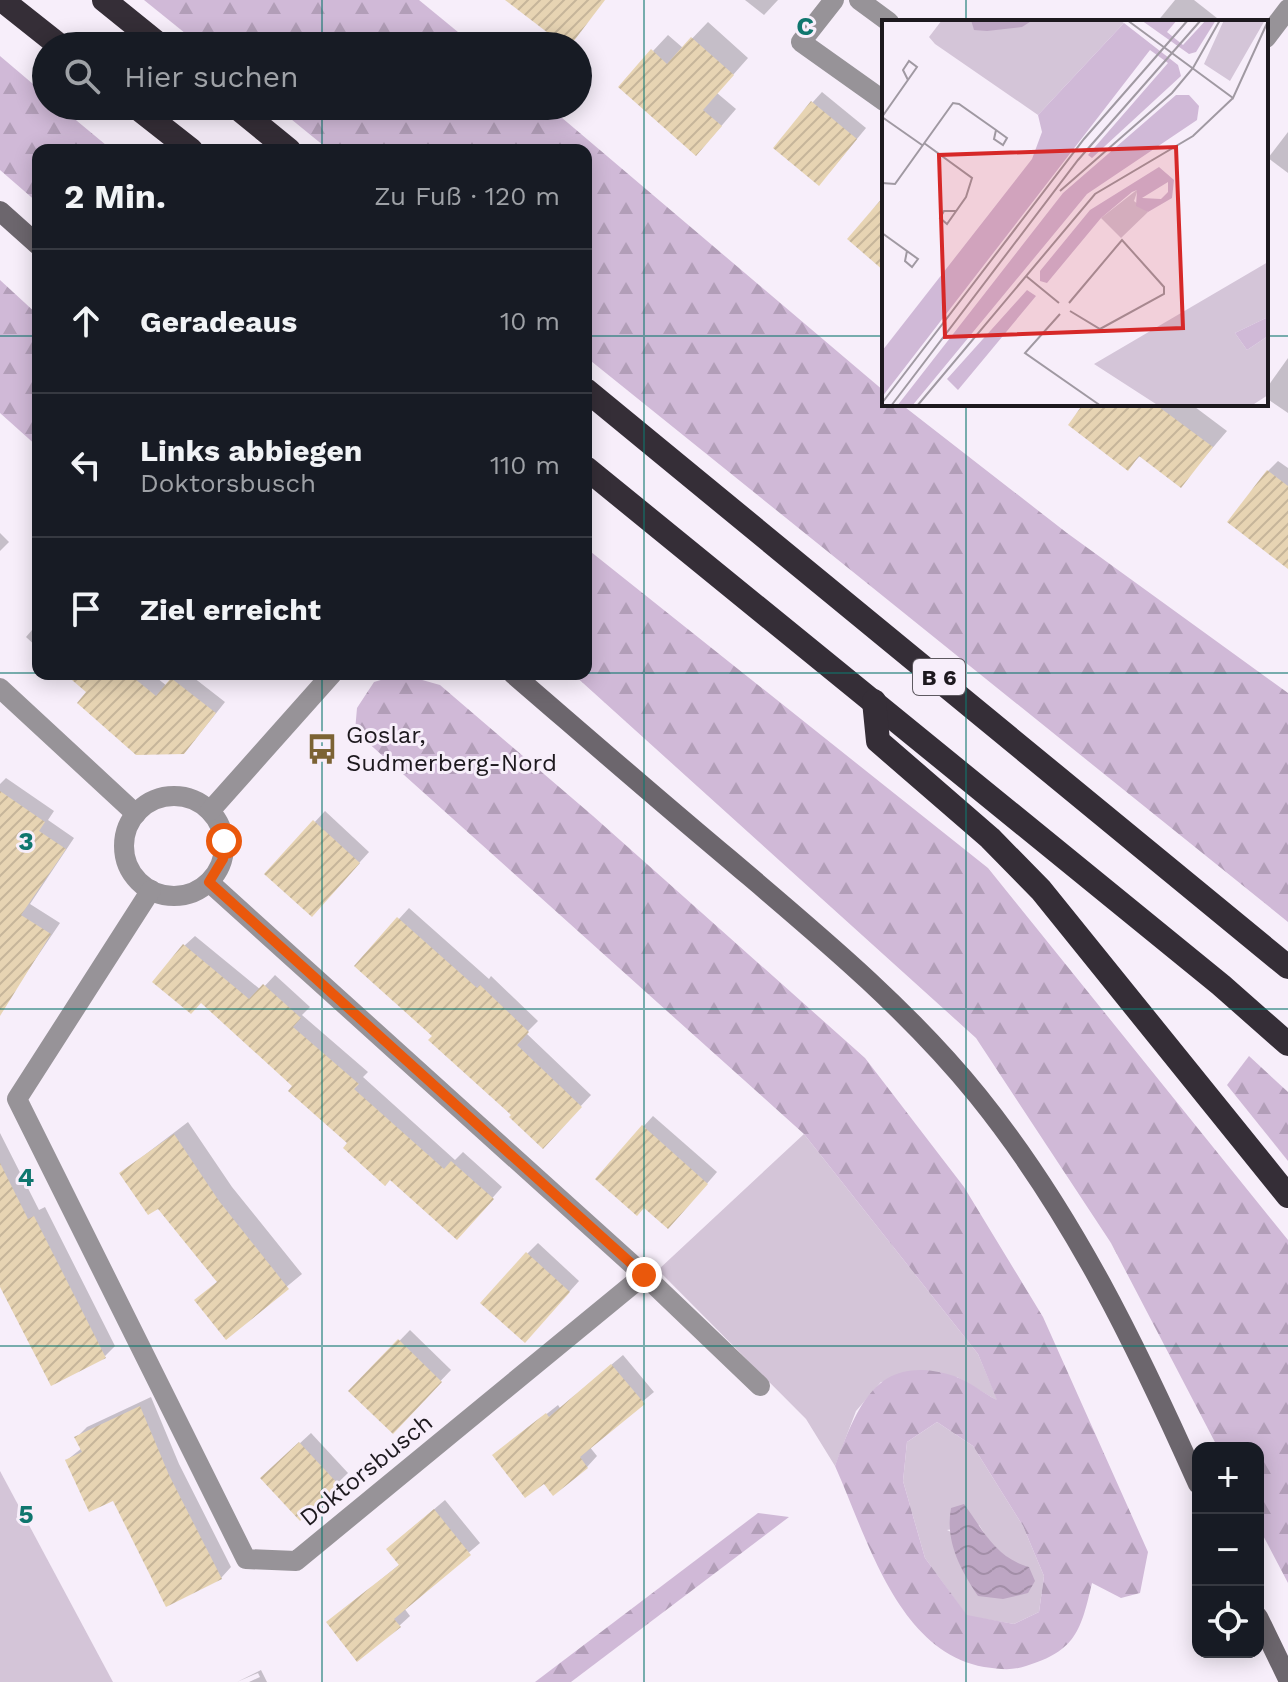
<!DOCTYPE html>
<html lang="de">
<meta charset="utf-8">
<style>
:root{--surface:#171b24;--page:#20242c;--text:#f1f3f6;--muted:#9ea1a6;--line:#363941}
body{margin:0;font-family:"Work Sans",sans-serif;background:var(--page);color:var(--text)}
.controls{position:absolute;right:24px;bottom:24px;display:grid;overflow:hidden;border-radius:16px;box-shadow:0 4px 20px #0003}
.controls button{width:72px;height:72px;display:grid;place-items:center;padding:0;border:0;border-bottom:2px solid var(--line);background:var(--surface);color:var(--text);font:40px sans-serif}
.stop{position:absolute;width:24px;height:24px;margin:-18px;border:6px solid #ea580c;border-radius:50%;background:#fff}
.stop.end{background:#ea580c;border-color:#fff;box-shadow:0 2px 8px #0008}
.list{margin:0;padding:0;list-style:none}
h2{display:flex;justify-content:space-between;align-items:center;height:104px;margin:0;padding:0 32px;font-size:34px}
h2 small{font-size:26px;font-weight:400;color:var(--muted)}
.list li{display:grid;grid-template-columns:52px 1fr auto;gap:24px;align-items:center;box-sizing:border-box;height:144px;padding:0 32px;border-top:2px solid var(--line)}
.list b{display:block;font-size:30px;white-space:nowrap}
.list p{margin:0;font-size:26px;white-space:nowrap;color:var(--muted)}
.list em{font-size:26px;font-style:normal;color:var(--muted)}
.icon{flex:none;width:44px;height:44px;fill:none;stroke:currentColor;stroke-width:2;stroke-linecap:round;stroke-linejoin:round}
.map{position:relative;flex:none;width:1288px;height:1682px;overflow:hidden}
.search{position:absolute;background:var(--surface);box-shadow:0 4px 20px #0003;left:32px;top:32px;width:560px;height:88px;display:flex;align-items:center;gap:20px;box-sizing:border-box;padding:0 28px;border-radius:44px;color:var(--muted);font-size:30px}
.panel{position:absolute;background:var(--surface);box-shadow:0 4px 20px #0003;left:32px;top:144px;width:560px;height:536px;border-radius:16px}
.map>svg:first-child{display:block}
.green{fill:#d4c5d8;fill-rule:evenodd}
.forest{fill:url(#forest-firs);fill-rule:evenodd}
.water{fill:url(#water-waves)}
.shadow{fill:#0003}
.building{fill:url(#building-hatch)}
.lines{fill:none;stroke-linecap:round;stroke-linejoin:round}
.street{stroke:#979398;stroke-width:20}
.secondary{stroke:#6c666d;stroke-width:20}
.highway{stroke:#352e37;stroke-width:24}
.route{stroke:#ea580c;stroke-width:10}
.grid{fill:none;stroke:#0f766e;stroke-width:2;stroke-opacity:0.55}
.labels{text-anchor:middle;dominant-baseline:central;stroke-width:6;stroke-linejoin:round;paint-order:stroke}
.shield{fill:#f7eefa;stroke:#5e5960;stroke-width:2}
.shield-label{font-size:22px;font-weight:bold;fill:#1d191e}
.poi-label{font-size:24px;fill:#1d191e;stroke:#f7eefa;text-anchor:start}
.street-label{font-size:24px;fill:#1d191e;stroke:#f7eefa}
.inset-road{fill:none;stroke:#a099a2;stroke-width:2}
.view{fill:#d62828;fill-opacity:0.15;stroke:#d62828;stroke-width:4}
.inset-edge{fill:none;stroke:#1d191e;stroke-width:4}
.grid-label{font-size:26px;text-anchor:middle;font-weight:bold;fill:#0f766e;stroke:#f7eefa;stroke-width:6;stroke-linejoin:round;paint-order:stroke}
</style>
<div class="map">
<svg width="1288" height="1682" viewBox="0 0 1288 1682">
<defs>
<pattern id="forest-firs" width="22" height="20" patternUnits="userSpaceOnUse" patternTransform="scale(2)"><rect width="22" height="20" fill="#d0b9d7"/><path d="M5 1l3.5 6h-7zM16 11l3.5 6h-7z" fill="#b29eb8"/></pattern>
<pattern id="water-waves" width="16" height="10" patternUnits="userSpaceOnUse" patternTransform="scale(2)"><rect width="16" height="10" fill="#bda6c3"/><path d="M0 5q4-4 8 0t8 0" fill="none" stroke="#a28ea7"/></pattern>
<pattern id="building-hatch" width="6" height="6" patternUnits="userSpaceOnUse" patternTransform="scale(2)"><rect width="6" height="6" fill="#e7d4b3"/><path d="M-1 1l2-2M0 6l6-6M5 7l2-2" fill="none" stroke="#c6b59a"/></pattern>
</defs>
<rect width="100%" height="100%" fill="#f7eefa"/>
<g class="green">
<path d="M804 1134 978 1354 998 1401 957 1377 881 1382 856 1411 835 1466 806 1419 658 1270Z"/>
<path d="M937 1422 973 1446 1023 1526 1044 1576 1039 1612 1014 1624 967 1616 925 1558 903 1481 907 1442ZM979 1525 992 1545 1013 1562 947 1530Z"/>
<path d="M0 1471 113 1682H0Z"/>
</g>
<g class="forest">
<path d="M144 0H419L475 46H201Z"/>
<path d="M0 56 46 95V106H59L112 150H38V203L0 170Z"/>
<path d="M275 106H548L884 391V404H901L1067 533 1288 693V922L586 357V150H329Z"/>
<path d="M0 280 38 315V447L0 413Z"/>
<path d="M586 548 988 868 1288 1240V1583L1258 1526V1448H1218L1111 1243 976 1038 573 674H586Z"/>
<path d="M401 674 440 685 593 816 865 1058 964 1187 1043 1317 1148 1552 1140 1593 1121 1598 1092 1583C1081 1630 1076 1651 1026 1666 1011 1671 1000 1669 984 1667 897 1651 867 1537 835 1466 858 1405 877 1352 954 1376 969 1381 983 1393 997 1400L978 1354 804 1134 355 731 357 708 374 682ZM937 1422 973 1446 1023 1526 1044 1576 1039 1612 1014 1624 967 1615 925 1558 903 1481 907 1442Z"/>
<path d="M1249 1056 1288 1092V1161L1227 1085Z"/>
<path d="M758 1513 789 1517 571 1682H535Z"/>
</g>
<path class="water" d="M964 1504C983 1530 996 1558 1029 1567L1035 1581 1028 1593 1003 1599 978 1596C960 1569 945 1541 951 1508Z"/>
<g class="shadow">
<path d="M745 0H778L764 15Z"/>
<path d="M1175 0H1194L1222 22H1157Z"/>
<path d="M708 22 748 58 717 93 736 109 711 138 653 51 668 35 683 48Z"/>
<path d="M822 92 866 128 829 173 812 103Z"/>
<path d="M1288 132V173L1268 158Z"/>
<path d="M1288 358V413L1266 398V389Z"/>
<path d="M1086 404H1191L1227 431 1181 485 1141 455 1128 468Z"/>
<path d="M1278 461 1288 468V566L1268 471Z"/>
<path d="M0 533 9 542 0 551Z"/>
<path d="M38 623V648L26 637Z"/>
<path d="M68 674H152L167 686 179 674H189L225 702 194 741 88 692Z"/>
<path d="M6 778 54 811 48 820 74 838 30 904 60 923 12 994 0 992V784Z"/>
<path d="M325 811 369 852 322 904 267 874Z"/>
<path d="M409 908 489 979 491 976 538 1021 526 1033 591 1095 553 1136 514 1115 435 1035 357 965Z"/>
<path d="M195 936 261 990 275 975 310 1007 302 1015 368 1072 363 1077 455 1160 463 1152 502 1187 467 1227 350 1143 295 1086 184 946Z"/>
<path d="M653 1116 717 1172 679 1216 643 1127Z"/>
<path d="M188 1122 232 1187 302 1274 226 1337 197 1300 219 1280 159 1206 121 1173Z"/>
<path d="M0 1133 39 1210 45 1207 115 1346 105 1356 0 1281Z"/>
<path d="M538 1243 579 1281 535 1330 527 1254Z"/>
<path d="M410 1330 451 1370 393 1431 351 1391Z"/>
<path d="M623 1355 654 1392 589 1446 597 1456 587 1467 544 1482 495 1455 558 1405 560 1408Z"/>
<path d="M151 1397 179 1464 231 1567 221 1578 67 1460 82 1448 77 1437 87 1427Z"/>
<path d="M311 1433 348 1473 300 1519 273 1468Z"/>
<path d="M445 1500 480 1543 404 1608 410 1616 399 1626 329 1622 400 1564 399 1539Z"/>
<path d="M261 1670 267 1682H249L260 1677 258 1673 237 1682Z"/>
</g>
<g class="building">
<path d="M505 0H605L570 46H565Z"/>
<path d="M691 37 734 75 703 110 722 126 696 156 618 87 651 49 667 64Z"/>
<path d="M811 101 857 139 819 186 773 148Z"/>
<path d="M884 196V271L847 239Z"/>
<path d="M1083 404H1155L1213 447 1181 488 1139 456 1128 471 1068 425Z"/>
<path d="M1267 470 1288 486V569L1227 522Z"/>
<path d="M65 674H129L156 696 171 678 216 713 184 754 136 755 77 703 86 692Z"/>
<path d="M0 791 45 822 39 831 66 849 21 915 51 934 0 1016Z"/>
<path d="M313 820 360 863 312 917 264 874Z"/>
<path d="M397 917 477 988 480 985 529 1032 517 1045 582 1107 543 1149 509 1117 511 1115 428 1040 432 1036 354 966Z"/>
<path d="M183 944 249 999 263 984 301 1018 293 1027 359 1084 354 1089 444 1169 451 1161 494 1199 457 1240 390 1180 385 1186 343 1148 347 1143 288 1091 292 1086 201 1003 191 1014 152 982Z"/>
<path d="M642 1125 708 1184 668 1229 644 1208 637 1216 595 1179Z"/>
<path d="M174 1134 219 1201 289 1289 226 1340 194 1300 217 1282 158 1209 148 1215 119 1173Z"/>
<path d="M0 1163 28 1219 34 1216 106 1358 51 1386 0 1287Z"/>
<path d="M526 1252 570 1292 525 1343 480 1303Z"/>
<path d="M398 1339 442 1382 393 1434 348 1391Z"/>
<path d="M611 1364 645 1404 580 1457 588 1468 553 1496 544 1484 525 1498 492 1455 546 1413 549 1417Z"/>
<path d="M140 1406 169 1475 222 1579 166 1607 113 1501 89 1512 65 1460 82 1452 74 1437Z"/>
<path d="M299 1442 339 1485 300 1521 260 1478Z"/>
<path d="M434 1509 471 1555 394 1619 401 1627 357 1662 326 1622 399 1565 386 1549Z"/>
</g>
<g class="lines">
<g class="street">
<path d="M834 0 801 42 884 101"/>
<path d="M859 0 889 22"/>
<path d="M1266 38 1288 9"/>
<path d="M0 688 136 814"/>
<circle cx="174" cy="846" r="50"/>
<path d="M210 811 332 674"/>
<path d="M151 890 17 1099 246 1559 296 1561 644 1275 209 882"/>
<path d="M644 1275 760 1386"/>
</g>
<g class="secondary">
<path d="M0 211 38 245"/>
<path d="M513 674C585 736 656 798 729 859 816 933 906 1007 978 1096 1073 1214 1137 1347 1198 1484"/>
<path d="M1258 1617 1288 1679"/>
</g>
<g class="highway">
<path d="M2 0 60 46"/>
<path d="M104 0 161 46"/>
<path d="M135 106 191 150"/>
<path d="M235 106 289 150"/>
<path d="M586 390 1288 967"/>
<path d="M586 468 1221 985 1288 1044"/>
<path d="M874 701 878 741 990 838 1041 890 1288 1196"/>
</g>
</g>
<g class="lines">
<path class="route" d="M224 841 223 859 209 882 644 1275"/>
</g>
<path class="grid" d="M322 0V46M644 0V1682M966 0V22M322 106V150M0 336H38M586 336H884M1266 336H1288M966 404V1682M0 673H38M586 673H1288M322 674V1682M0 1009H1288M0 1346H1288"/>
<defs>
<symbol id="bus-bare" viewBox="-9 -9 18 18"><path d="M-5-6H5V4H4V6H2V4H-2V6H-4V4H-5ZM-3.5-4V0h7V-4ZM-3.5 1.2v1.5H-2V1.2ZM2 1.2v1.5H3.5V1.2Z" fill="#7c6334" stroke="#f7eefa" stroke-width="2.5" paint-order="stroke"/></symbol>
</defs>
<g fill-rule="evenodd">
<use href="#bus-bare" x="300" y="727" width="44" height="44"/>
</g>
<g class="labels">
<rect class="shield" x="913" y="659" width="52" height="36" rx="6"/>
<g class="shield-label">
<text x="939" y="677">B 6</text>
</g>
<g class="poi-label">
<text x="346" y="735">Goslar,<tspan x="346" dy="28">Sudmerberg-Nord</tspan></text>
</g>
<g class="street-label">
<text transform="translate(366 1470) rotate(-39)">Doktorsbusch</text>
</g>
</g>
<g transform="translate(882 20)">
<rect width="386" height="386" fill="#f7eefa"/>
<path d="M60 0H237L242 3 156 95 53 24 47 17ZM342 0H383L348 61 322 44ZM256 169 252 181 266 192 239 218 219 198ZM386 242V297L353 313 365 330 386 316V375L369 386H277L212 344Z" fill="#d4c5d8"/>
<path d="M259 0H295L285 12 301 25 324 0H334L314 32 307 34ZM242 3 296 45 299 56 210 138 206 135 286 43 268 30 0 377V331L150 139 160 112 156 95ZM294 75H307L317 86 315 100 205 174 30 386H15L181 173ZM277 147 292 160 290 178 266 192 254 186 255 170 250 172 219 198 165 263 158 261V251L208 190ZM286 162V172L279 179 260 178ZM145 270 154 276 76 370 65 359ZM386 297V316L365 330 353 313Z" fill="#d0b9d7" fill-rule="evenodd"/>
<path d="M89 0H151L140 7 105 11 92 10Z" fill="#bda6c3"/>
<path class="inset-road" d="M245 0 351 78 386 1M0 97 35 47 27 41 21 50 26 60M0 97 40 125M42 123 90 158 84 177 65 204 58 198 62 191H74M0 163 13 164 71 83 77 84 114 110 125 118 121 125 112 119 114 110M178 171 290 73 311 48 338 0M0 213 36 239 30 247 23 241 25 231M144 256 177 283M187 283 240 220 282 267V274L218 309 188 291M178 294 143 333 219 386M0 383 202 119 306 0M9 386 196 140 319 0M35 386 213 174 311 116 351 78"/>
<path class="view" d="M294 127 301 308 63 317 57 135Z"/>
<rect width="386" height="386" class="inset-edge"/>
</g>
<g class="grid-label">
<text x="805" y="35">C</text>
<text x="26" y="850">3</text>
<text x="26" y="1186">4</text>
<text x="26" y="1523">5</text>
</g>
</svg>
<div class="controls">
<button>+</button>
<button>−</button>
<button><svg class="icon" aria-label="locate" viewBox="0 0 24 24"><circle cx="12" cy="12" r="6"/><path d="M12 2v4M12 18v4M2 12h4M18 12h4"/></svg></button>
</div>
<div class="stop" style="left:224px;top:841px"></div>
<div class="stop end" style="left:644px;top:1275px"></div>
<div class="search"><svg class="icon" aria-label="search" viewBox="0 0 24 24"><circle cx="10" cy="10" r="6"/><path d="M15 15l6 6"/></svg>Hier suchen</div>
<section class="panel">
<h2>2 Min.<small>Zu Fuß · 120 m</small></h2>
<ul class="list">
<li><svg class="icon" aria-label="ahead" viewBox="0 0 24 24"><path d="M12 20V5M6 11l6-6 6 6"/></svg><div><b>Geradeaus</b></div><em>10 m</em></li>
<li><svg class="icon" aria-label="left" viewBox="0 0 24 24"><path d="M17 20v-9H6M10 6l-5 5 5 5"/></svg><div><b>Links abbiegen</b><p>Doktorsbusch</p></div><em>110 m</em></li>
<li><svg class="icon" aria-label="arrive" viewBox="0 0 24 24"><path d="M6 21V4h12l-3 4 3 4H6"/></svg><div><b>Ziel erreicht</b></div></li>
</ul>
</section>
</div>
